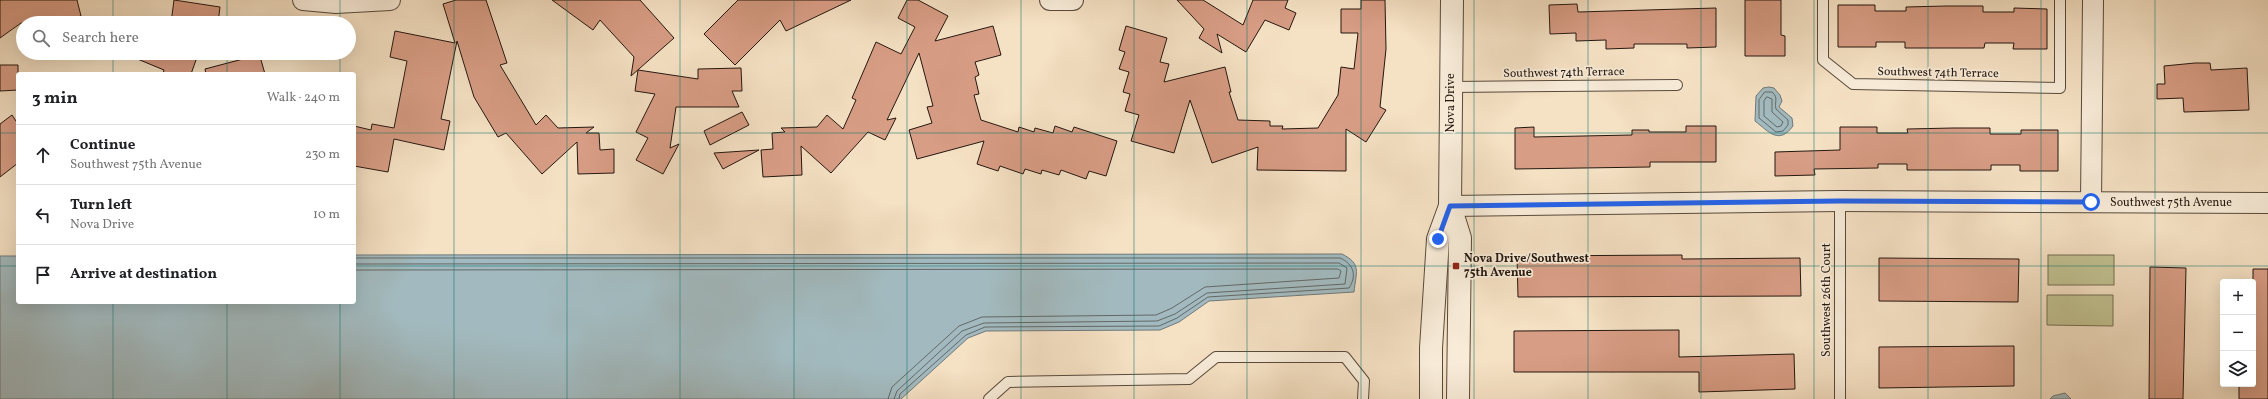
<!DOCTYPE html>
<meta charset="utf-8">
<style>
:root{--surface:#fff;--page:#f6f6f6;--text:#202124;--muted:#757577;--line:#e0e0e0}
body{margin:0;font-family:Vollkorn,serif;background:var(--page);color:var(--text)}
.controls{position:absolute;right:12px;bottom:12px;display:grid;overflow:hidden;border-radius:4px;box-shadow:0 4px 16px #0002}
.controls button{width:36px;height:36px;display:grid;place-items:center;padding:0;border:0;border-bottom:1px solid var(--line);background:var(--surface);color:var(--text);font:20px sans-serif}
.stop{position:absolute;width:12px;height:12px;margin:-9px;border:3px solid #2563eb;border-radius:50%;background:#fff}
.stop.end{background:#2563eb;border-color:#fff;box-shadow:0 1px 4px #0008}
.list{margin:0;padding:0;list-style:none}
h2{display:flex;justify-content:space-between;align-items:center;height:52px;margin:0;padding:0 16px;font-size:17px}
h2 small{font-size:13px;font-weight:400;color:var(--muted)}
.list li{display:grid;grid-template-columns:26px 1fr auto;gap:12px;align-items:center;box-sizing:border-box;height:60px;padding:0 16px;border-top:1px solid var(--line)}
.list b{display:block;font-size:15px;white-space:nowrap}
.list p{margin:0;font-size:13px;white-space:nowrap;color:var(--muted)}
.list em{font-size:13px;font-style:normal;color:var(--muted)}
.icon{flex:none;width:22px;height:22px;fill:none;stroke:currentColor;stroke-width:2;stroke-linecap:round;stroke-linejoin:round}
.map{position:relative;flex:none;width:2268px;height:399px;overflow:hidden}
.search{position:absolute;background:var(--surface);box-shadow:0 4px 16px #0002;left:16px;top:16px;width:340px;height:44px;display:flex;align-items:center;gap:10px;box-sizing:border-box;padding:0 14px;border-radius:22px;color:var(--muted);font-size:15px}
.panel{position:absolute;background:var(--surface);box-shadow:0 4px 16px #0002;left:16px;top:72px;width:340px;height:232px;border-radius:4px}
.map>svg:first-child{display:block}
.green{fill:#c1c191;stroke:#726c50}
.water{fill:#a2babf;stroke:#707979}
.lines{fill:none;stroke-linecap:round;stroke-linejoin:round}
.shore{stroke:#636867;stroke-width:1}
.building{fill:#d89d85;stroke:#24170f}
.service-casing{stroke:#584a3c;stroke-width:12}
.minor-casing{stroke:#584a3c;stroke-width:22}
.tertiary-casing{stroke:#584a3c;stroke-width:24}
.service{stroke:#f8ecd9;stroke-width:10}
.minor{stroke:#f8ecd9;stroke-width:20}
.tertiary{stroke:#f8ecd9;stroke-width:22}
.route{stroke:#2563eb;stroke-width:5}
.grid{fill:none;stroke:#0f766e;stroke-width:1;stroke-opacity:0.55}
.poi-dot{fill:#8f2418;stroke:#f8ecd9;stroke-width:1.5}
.labels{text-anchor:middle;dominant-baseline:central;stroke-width:3.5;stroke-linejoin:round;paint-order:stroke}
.street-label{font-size:12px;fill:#24170f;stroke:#f8ecd9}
.poi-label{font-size:12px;font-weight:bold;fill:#24170f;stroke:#f8ecd9;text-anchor:start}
</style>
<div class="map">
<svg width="2268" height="399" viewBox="0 0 2268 399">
<rect width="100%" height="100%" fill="#f5e1c4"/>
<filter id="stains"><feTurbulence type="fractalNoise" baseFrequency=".005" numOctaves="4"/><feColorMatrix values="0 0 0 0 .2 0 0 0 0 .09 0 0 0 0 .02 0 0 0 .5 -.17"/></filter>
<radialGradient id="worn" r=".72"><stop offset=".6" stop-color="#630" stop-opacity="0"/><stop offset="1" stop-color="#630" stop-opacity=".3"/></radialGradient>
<g class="green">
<rect x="2048" y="255" width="66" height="30"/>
<path d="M2047 295H2113V326L2047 325Z"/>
</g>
<g class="water">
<path d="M1769 87 1774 88 1780 95 1782 101 1779 107 1792 118 1793 126C1779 145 1769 132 1755 121L1756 96 1763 88Z"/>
<path d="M1342 254C1362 264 1356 272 1354 292L1209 301 1179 322 1160 330 986 331 968 338 901 399H0V256H18V302H354V255Z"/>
<path d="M2065 393 2071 399H2050L2053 396Z"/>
</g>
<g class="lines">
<g class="shore">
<path d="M1765 92H1772C1779 98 1774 102 1776 109L1788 120V125L1783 131 1776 132 1759 118V100Z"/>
<path d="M1767 97 1772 99V112L1783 122 1781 126 1777 127 1764 116V101Z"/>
<path d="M354 258H1340C1354 264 1357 276 1349 288L1208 297 1177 318 1159 326 985 327 966 335 900 394 899 399"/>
<path d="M354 264 1339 263 1347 268 1345 284 1207 293 1175 314 1157 321 984 323 962 331 897 391 894 399"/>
<path d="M354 270 1338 269 1341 271 1339 278 1205 287 1172 308 1156 315 982 317 959 326 892 387 888 399"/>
</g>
</g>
<g class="building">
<path d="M0 0H77L81 16 55 23H21L0 38Z"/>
<path d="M174 0 220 7 218 23H171Z"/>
<path d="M456 0H486L507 63 500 65 536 125 546 115 558 128 594 127 586 133H599L600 150 614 149V173L578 174 577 142 542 174 506 133 498 137 474 97 457 41 441 119 450 121 444 150 394 139 388 172 354 166V126L371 130 372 124 394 128 407 61 390 57 395 31 455 43 443 4Z"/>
<path d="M552 0H640L674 38 631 76 634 57 600 20 593 30Z"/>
<path d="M738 0H851L786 31 780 20 735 65 704 34Z"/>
<path d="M907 0H918L948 16 935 41 993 26 1001 55 975 62 979 75 975 77 979 94 974 95 981 120 1018 132 1019 127 1034 132 1035 128 1053 133 1055 126 1072 132 1074 127 1117 141 1106 176 1089 171 1086 179 1061 170 1059 175 1042 170 1041 174 1025 169 1023 174 1000 166 998 171 977 164 984 141 917 159 909 130 932 123 927 107 933 106 919 53 887 120 896 118 885 140 868 132 831 173 801 146 802 175 763 177 761 150 773 149 772 133 785 132 781 128 817 127 827 115 843 129 856 100 852 98 876 42 901 54 915 27 898 18Z"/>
<path d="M1177 0H1203L1243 25 1253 0H1288L1285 8 1296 13 1289 30 1265 20 1246 52 1217 34 1222 53 1199 38 1204 29Z"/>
<path d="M1361 0H1385L1386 49 1380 107 1386 110 1366 142 1346 129V171L1257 170 1258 147 1212 163 1190 100 1174 153 1131 141 1139 115 1125 111 1130 94 1123 92 1129 72 1119 69 1125 52 1119 50 1126 26 1167 38 1160 62 1169 64 1164 82 1225 67 1231 92H1229L1238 120 1270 121V126H1283L1282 129 1318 128 1338 95 1341 67 1354 69 1358 33H1341V9H1361Z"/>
<path d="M1745 0H1781V35L1785 36V56H1745Z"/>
<path d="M1577 4 1578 12 1716 8V47L1687 48V44H1634V48L1606 49V40L1576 41V33L1550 34 1549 5Z"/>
<path d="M1838 5H1875V11H1906V7L1946 6H1983V12H2014V8L2047 9V49H2013L2014 43H1985L1984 48H1905V42H1876V47H1838Z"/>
<path d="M123 53H180L196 60 191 74H163L164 70Z"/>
<path d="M242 53H259L265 74H206L205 69 243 59Z"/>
<path d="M2195 63H2210L2211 70 2247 68 2249 110 2184 112 2183 98 2157 99V84H2165L2164 66Z"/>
<path d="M0 65H18V90L0 91Z"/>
<path d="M741 68 742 91H732L739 107H676L670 148 679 144 663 174 636 160 648 138 636 132 655 94 635 91 638 70 698 79V69Z"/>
<path d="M742 112 749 125 710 145 704 131Z"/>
<path d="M12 115 18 124V163L0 177V124Z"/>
<path d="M1686 126H1716V162H1650V167L1515 169V128L1534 127V137L1632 135V130H1649V132H1686Z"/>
<path d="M1840 127H1877V133H1908L1907 129 1953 128H1990V134H2021V130H2058V171H2020V165H1991V170H1907V164H1878V168L1814 169 1815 175 1775 176V152L1840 150Z"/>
<path d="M759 150 723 169 714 153Z"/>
<path d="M1682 255V259L1800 258 1801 296 1518 297 1517 256Z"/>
<path d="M1879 258 2019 259 2018 302 1879 301Z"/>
<path d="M2150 267 2186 268 2183 399H2149Z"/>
<path d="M2253 269H2268V399H2239V384H2253Z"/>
<path d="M1679 330V357L1794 354 1795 389 1699 392V372H1514V331Z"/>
<path d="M2014 346V386L1879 388V347Z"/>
</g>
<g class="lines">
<defs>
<g id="service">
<path d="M1823 0V60L1853 84 2060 88V0"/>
<path d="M1451 87 1677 85"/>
<path d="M1840 201V399"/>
<path d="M989 399 1008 382 1189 379 1216 357H1345L1364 381 1363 399"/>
</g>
<g id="minor">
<path d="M303 0 336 3 390 0"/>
<path d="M1050 0H1073"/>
<path d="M2091 202 2093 0"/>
<path d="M1450 206 1840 201 2268 203"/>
</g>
<g id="tertiary">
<path d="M1452 0 1450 206 1460 238 1458 399"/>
<path d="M1431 399V348L1438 239 1450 206"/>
</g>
</defs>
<use href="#service" class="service-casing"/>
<use href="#minor" class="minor-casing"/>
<use href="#tertiary" class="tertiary-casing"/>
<use href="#service" class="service"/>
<use href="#minor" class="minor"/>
<use href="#tertiary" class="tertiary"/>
</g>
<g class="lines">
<path class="route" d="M1438 239 1450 206 1840 201 2091 202"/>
</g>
<path class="grid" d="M113 0V23M227 0V23M340 0V23M454 0V399M567 0V399M680 0V399M794 0V399M907 0V399M1021 0V399M1134 0V399M1247 0V399M1361 0V399M1474 0V399M1588 0V399M1701 0V399M1814 0V399M1928 0V399M2041 0V399M2155 0V399M113 53V74M227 53V74M340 53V74M0 133H18M354 133H2268M0 266H18M354 266H2268M113 302V399M227 302V399M340 302V399"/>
<rect class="poi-dot" x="1452" y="262" width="8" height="8" rx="2"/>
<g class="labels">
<g class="street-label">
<text transform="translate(1564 73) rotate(-1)">Southwest 74th Terrace</text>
<text transform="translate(1938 73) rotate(1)">Southwest 74th Terrace</text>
<text transform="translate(1451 103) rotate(-90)">Nova Drive</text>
<text x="2171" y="203">Southwest 75th Avenue</text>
<text transform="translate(1827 300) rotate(-90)">Southwest 26th Court</text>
</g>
<g class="poi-label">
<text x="1464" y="259">Nova Drive/Southwest<tspan x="1464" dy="14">75th Avenue</tspan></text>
</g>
</g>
<rect width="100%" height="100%" filter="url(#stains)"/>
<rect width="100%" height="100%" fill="url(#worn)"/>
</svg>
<div class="controls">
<button>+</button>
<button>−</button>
<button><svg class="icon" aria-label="layers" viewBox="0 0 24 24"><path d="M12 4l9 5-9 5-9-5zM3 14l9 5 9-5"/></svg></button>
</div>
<div class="stop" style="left:2091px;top:202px"></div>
<div class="stop end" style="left:1438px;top:239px"></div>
<div class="search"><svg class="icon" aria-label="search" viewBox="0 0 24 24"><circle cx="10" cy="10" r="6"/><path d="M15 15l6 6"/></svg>Search here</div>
<section class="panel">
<h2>3 min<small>Walk · 240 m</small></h2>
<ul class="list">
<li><svg class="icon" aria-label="ahead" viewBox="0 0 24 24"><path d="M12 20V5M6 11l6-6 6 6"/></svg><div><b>Continue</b><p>Southwest 75th Avenue</p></div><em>230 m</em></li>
<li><svg class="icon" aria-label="left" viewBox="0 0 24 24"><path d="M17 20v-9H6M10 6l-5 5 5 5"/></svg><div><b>Turn left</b><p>Nova Drive</p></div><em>10 m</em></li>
<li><svg class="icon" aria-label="arrive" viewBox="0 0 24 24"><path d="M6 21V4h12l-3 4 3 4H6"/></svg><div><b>Arrive at destination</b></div></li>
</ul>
</section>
</div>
